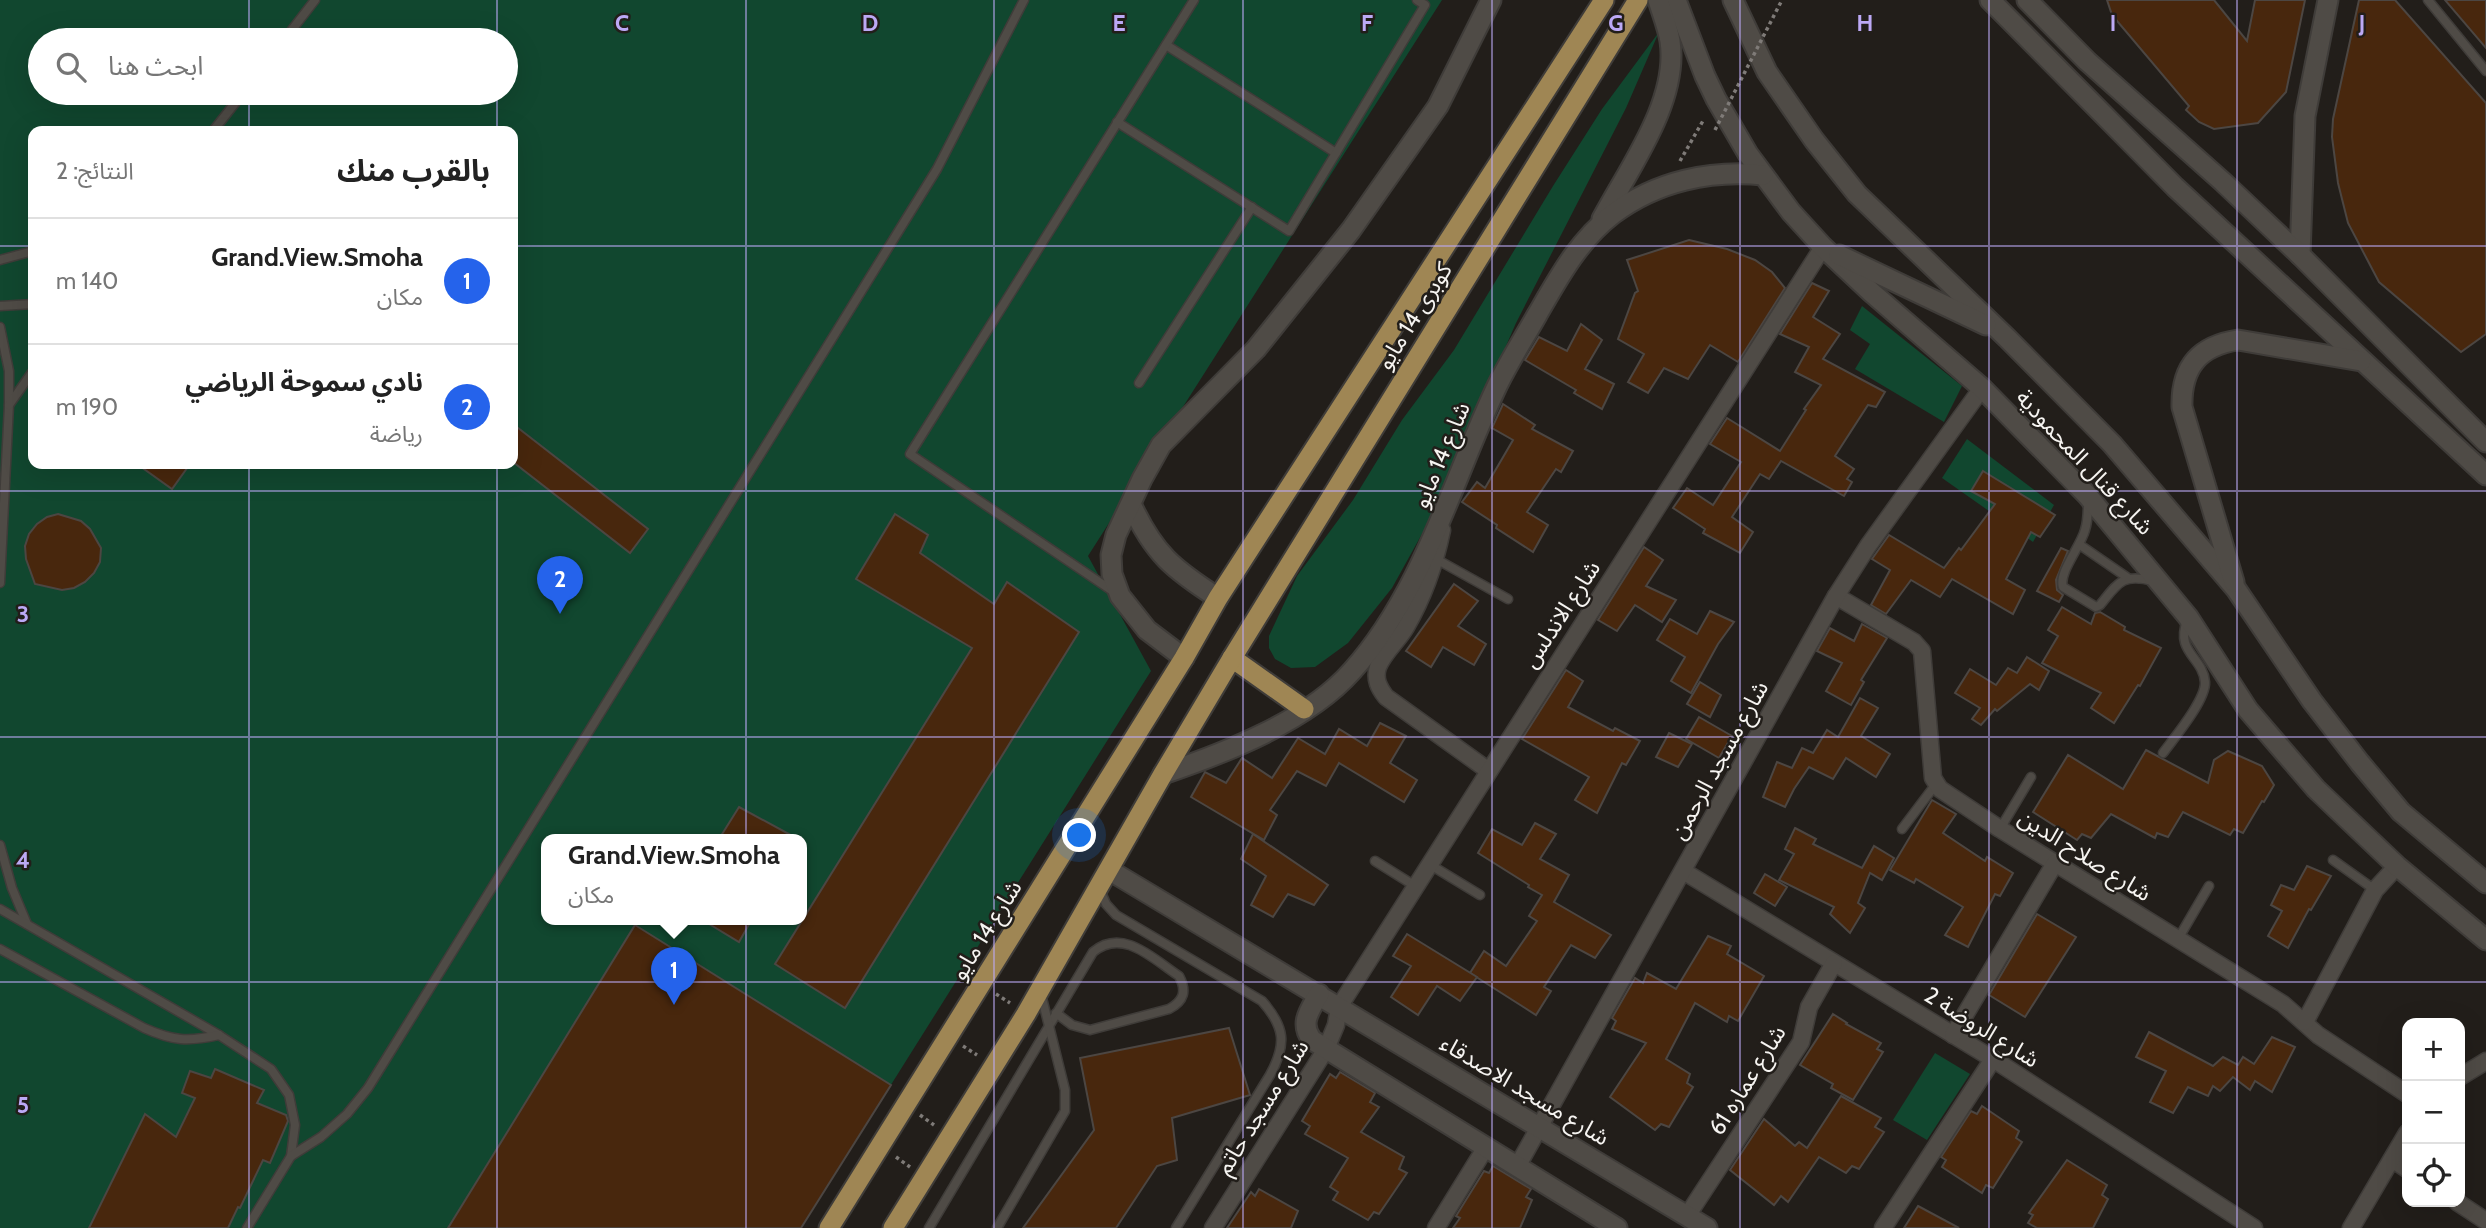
<!DOCTYPE html>
<html lang="ar">
<meta charset="utf-8">
<style>
:root{--surface:#fff;--page:#f2f2f2;--text:#222;--muted:#767676;--line:#e0e0e0;--accent:#2563eb}
body{margin:0;font-family:Cabin,"Noto Sans Arabic",sans-serif;background:var(--page);color:var(--text);direction:rtl}
.controls{position:absolute;right:21px;bottom:21px;display:grid;overflow:hidden;border-radius:14px;box-shadow:0 7px 28px #0002}
.controls button{width:63px;height:63px;display:grid;place-items:center;padding:0;border:0;border-bottom:2px solid var(--line);background:var(--surface);color:var(--text);font:35px sans-serif}
.you{position:absolute;left:1080px;top:836px;width:24px;height:24px;margin:-18px;border:5px solid #fff;border-radius:50%;background:#1a73e8;box-shadow:0 0 0 10px #1a73e833}
.badge{display:grid;place-items:center;width:46px;height:46px;border-radius:50%;background:var(--accent);color:#fff;font-size:23px;font-weight:700}
.pin{position:absolute;translate:-50% -58px;filter:drop-shadow(0 2px 4px #0008)}
.pin::after{content:'';position:absolute;top:37px;width:24px;height:21px;background:inherit;clip-path:polygon(0 0,100% 0,50% 100%)}
.popup{position:absolute;left:541px;top:834px;width:266px;height:91px;box-sizing:border-box;display:grid;place-content:center;border-radius:14px;background:var(--surface);filter:drop-shadow(0 2px 5px #0005);font-size:23px;white-space:nowrap;color:var(--muted)}
.popup b{font-size:26px;color:var(--text)}
.popup::after{content:'';position:absolute;left:50%;top:100%;margin-left:-14px;border:14px solid transparent;border-top-color:var(--surface)}
.list{margin:0;padding:0;list-style:none}
h2{display:flex;justify-content:space-between;align-items:center;height:91px;margin:0;padding:0 28px;font-size:30px}
h2 small{font-size:23px;font-weight:400;color:var(--muted)}
.list li{display:grid;grid-template-columns:46px 1fr auto;gap:21px;align-items:center;box-sizing:border-box;height:126px;padding:0 28px;border-top:2px solid var(--line)}
.list b{display:block;font-size:26px;white-space:nowrap}
.list p{margin:0;font-size:23px;white-space:nowrap;color:var(--muted)}
.list em{font-size:23px;font-style:normal;color:var(--muted)}
.icon{flex:none;width:38px;height:38px;fill:none;stroke:currentColor;stroke-width:2;stroke-linecap:round;stroke-linejoin:round}
.map{position:relative;flex:none;width:2486px;height:1228px;overflow:hidden;direction:ltr}
.search{position:absolute;background:var(--surface);box-shadow:0 7px 28px #0002;left:28px;top:28px;width:490px;height:77px;display:flex;align-items:center;gap:18px;box-sizing:border-box;padding:0 24px;border-radius:38px;color:var(--muted);font-size:26px}
.panel{position:absolute;background:var(--surface);box-shadow:0 7px 28px #0002;left:28px;top:126px;width:490px;height:343px;border-radius:14px;direction:rtl}
.map>svg:first-child{display:block}
.green{fill:#11472f;fill-rule:evenodd}
.building{fill:#48270d;stroke:#4c4642;stroke-width:2}
.lines{fill:none;stroke-linecap:round;stroke-linejoin:round}
.service-casing{stroke:#3f3c39;stroke-width:11}
.minor-casing{stroke:#3f3c39;stroke-width:19}
.tertiary-casing{stroke:#3f3c39;stroke-width:23}
.secondary-casing{stroke:#3f3c39;stroke-width:23}
.primary-casing{stroke:#3f3c39;stroke-width:23}
.path{stroke:#7f7b78;stroke-width:3.5;stroke-dasharray:3.5 3.5;stroke-linecap:butt}
.service{stroke:#4f4b46;stroke-width:8}
.minor{stroke:#4f4b46;stroke-width:16}
.tertiary{stroke:#4f4b46;stroke-width:19}
.secondary{stroke:#4f4b46;stroke-width:19}
.primary{stroke:#9f8654;stroke-width:19}
.path-bridge{stroke:#7f7b78;stroke-width:3.5;stroke-dasharray:3.5 3.5;stroke-linecap:butt}
.grid{fill:none;stroke:#bca9f5;stroke-width:2;stroke-opacity:0.55}
.labels{text-anchor:middle;dominant-baseline:central;stroke-width:5;stroke-linejoin:round;paint-order:stroke}
.street-label{font-size:23px;fill:#f6f4f1;stroke:#221e1a}
.grid-label{font-size:23px;text-anchor:middle;font-weight:bold;fill:#bca9f5;stroke:#221e1a;stroke-width:5;stroke-linejoin:round;paint-order:stroke}
</style>
<div class="map">
<svg width="2486" height="1228" viewBox="0 0 2486 1228">
<rect width="100%" height="100%" fill="#221e1a"/>
<g class="green">
<path d="M0 0H1442L1088 556 1151 671 801 1228H0ZM40 40H506V93H40ZM33 131H513V464H33ZM546 839H802V919H546Z"/>
<path d="M1659 32 1626 108 1516 323 1433 514 1392 588 1348 643 1315 667 1291 668 1275 659 1269 648V636L1297 576 1353 500 1402 420 1454 350 1553 186 1602 109Z"/>
<path d="M1862 306 1962 386 1944 422 1855 369 1870 344 1850 330Z"/>
<path d="M1967 439 2054 505 2033 542 1942 478Z"/>
<path d="M1935 1053 1970 1074 1927 1140 1893 1120Z"/>
</g>
<g class="building">
<path d="M2107 0H2214L2247 41 2255 0H2305L2286 92 2258 123 2214 129 2199 122 2186 110 2189 106 2112 15Z"/>
<path d="M2359 0H2395L2486 103V334L2461 352 2379 282 2348 223 2338 183 2332 137 2333 119Z"/>
<path d="M2445 0H2486V48Z"/>
<path d="M1689 240 1727 249 1755 260 1772 272 1785 288 1738 362 1710 345 1688 379 1664 368 1648 393 1628 382 1644 354 1618 339 1635 293 1638 291 1627 260Z"/>
<path d="M1812 283 1829 291 1813 317 1840 334 1823 359 1885 392 1876 407 1868 405 1835 456 1854 469 1847 479 1852 482 1844 496 1781 461 1769 479 1760 474 1732 517 1753 532 1740 553 1703 533 1705 529 1673 508 1687 488 1713 505 1741 462 1710 444 1727 418 1780 451 1806 410 1804 409 1821 385 1795 372 1809 347 1780 334Z"/>
<path d="M1581 324 1602 340 1585 369 1614 384 1602 409 1574 393 1576 390 1525 360 1539 337 1567 351Z"/>
<path d="M1503 404 1535 425 1532 429 1573 451 1561 472 1556 469 1527 512 1548 525 1533 552 1496 528 1497 525 1462 502 1477 482 1485 488 1513 440 1492 428Z"/>
<path d="M513 424 648 529 630 553 513 462Z"/>
<path d="M137 464H190L172 489Z"/>
<path d="M1983 471 2055 515 2040 537 2031 532 2006 579 2025 590 2013 614 1952 579 1940 597 1911 580 1886 614 1871 605 1890 570 1872 559 1889 535 1944 568 1959 548 1961 550 1995 504 1971 491Z"/>
<path d="M58 514 81 521 90 529 101 548 100 562 94 573 85 582 74 588 62 590 35 584 26 559 25 546 29 534 37 524 47 517Z"/>
<path d="M895 514 928 535 920 553 994 604 1007 582 1079 632 845 1008 775 964 972 648 856 579Z"/>
<path d="M1644 547 1663 560 1646 586 1676 600 1662 622 1635 605 1617 631 1598 620Z"/>
<path d="M2061 548 2068 551 2056 580 2057 590 2063 595 2059 602 2037 591Z"/>
<path d="M1454 584 1478 601 1458 626 1486 644 1474 665 1443 647 1431 667 1406 651Z"/>
<path d="M2062 607 2091 624 2095 613 2100 612 2125 627 2124 630 2161 648 2140 686 2138 685 2114 723 2091 708 2101 693 2042 663 2058 636 2048 630Z"/>
<path d="M1710 611 1734 622 1718 644 1691 693 1671 681 1685 657 1657 640 1670 619 1697 634Z"/>
<path d="M1862 624 1887 638 1861 680 1864 682 1851 705 1826 691 1842 663 1817 651 1830 628 1854 641Z"/>
<path d="M2027 657 2049 671 2039 690 2030 684 1997 711 1995 709 1981 725 1972 719 1980 708 1955 693 1970 669 1996 685 2008 668 2017 673Z"/>
<path d="M1566 670 1583 681 1568 707 1613 731 1615 728 1640 741 1626 765 1622 763 1597 813 1575 800 1589 777 1522 739Z"/>
<path d="M1700 682 1721 695 1710 717 1687 704Z"/>
<path d="M1860 698 1878 708 1861 736 1890 754 1876 777 1846 758 1833 779 1809 767 1794 789 1785 807 1763 797 1777 762 1792 768 1802 748 1813 753 1827 730 1838 737Z"/>
<path d="M1699 717 1732 736 1719 758 1686 739Z"/>
<path d="M1380 723 1406 736 1390 763 1417 780 1404 802 1339 763 1326 786 1297 771 1270 810 1277 815 1264 840 1191 797 1205 772 1226 783 1242 758 1272 778 1298 738 1325 754 1339 729 1367 746Z"/>
<path d="M1669 733 1692 744 1678 767 1656 757Z"/>
<path d="M2146 750 2208 783 2214 760 2228 751 2262 766 2274 785 2264 802 2262 801 2243 833 2234 829 2230 835 2183 812 2168 837 2157 833 2155 838 2111 814 2091 838 2082 834 2077 840 2033 812 2068 755 2123 789Z"/>
<path d="M1932 800 1956 814 1943 833 1985 861 1987 857 2013 873 2000 896 1995 894 1968 947 1945 935 1963 907 1916 879 1914 883 1890 870Z"/>
<path d="M739 807 798 839H719Z"/>
<path d="M1535 823 1556 834 1540 859 1569 875 1554 902 1611 935 1595 958 1571 945 1544 987 1551 991 1536 1015 1470 973 1484 951 1506 966 1537 921 1529 916 1542 895 1528 887 1529 885 1478 853 1492 829 1522 845Z"/>
<path d="M1795 828 1816 839 1813 844 1862 868 1874 846 1894 858 1882 880 1870 873 1858 903 1865 908 1850 933 1830 914 1834 907 1779 880 1794 854 1785 849Z"/>
<path d="M1253 834 1328 885 1314 905 1288 894 1273 917 1251 905 1266 876 1241 859Z"/>
<path d="M2307 866 2331 876 2311 910 2309 909 2288 948 2268 936 2282 911 2271 905 2281 885 2294 890Z"/>
<path d="M1765 874 1787 887 1775 906 1754 893Z"/>
<path d="M2037 914 2076 937 2025 1017 1989 995Z"/>
<path d="M701 919H752L739 942Z"/>
<path d="M635 925 891 1085 801 1228H448Z"/>
<path d="M1407 934 1477 977 1460 1001 1437 986 1418 1015 1391 997 1411 966 1393 956Z"/>
<path d="M1708 936 1731 946 1727 954 1764 976 1738 1021 1729 1016 1727 1022 1695 1003 1666 1059 1690 1074 1687 1083 1693 1087 1669 1127 1661 1124 1655 1130 1610 1097 1646 1043 1612 1029 1616 1021 1612 1018 1635 978 1643 983 1647 973 1676 989Z"/>
<path d="M1833 1014 1847 1023 1846 1024 1881 1043 1877 1049 1883 1052 1853 1100 1831 1088 1833 1084 1800 1065Z"/>
<path d="M1229 1028 1250 1095 1172 1118 1177 1160 1157 1166 1116 1228H1023L1094 1130 1080 1058Z"/>
<path d="M2149 1032 2213 1066 2223 1057 2238 1065 2243 1057 2254 1064 2272 1037 2295 1047 2272 1092 2255 1081 2250 1090 2233 1077 2220 1091 2213 1086 2208 1096 2188 1087 2173 1113 2150 1102 2166 1071 2136 1057Z"/>
<path d="M215 1069 264 1090 257 1103 286 1115 288 1121 270 1163 263 1160 240 1208 238 1207 228 1228H89L145 1114 176 1137 195 1098 182 1093 190 1071 211 1078Z"/>
<path d="M1340 1072 1375 1093 1370 1102 1379 1107 1361 1132 1404 1157 1399 1169 1407 1173 1379 1214 1374 1212 1368 1220 1333 1200 1338 1192 1330 1187 1348 1158 1305 1134 1310 1126 1302 1121 1330 1074 1336 1078Z"/>
<path d="M1841 1096 1881 1118 1875 1127 1884 1132 1859 1169 1852 1166 1846 1173 1819 1157 1788 1202 1781 1196 1774 1205 1730 1170 1764 1119 1795 1146 1799 1142 1807 1148Z"/>
<path d="M1982 1106 2019 1131 2016 1138 2022 1142 1993 1188 1986 1185 1982 1193 1942 1167 1946 1160 1941 1157 1971 1111 1977 1114Z"/>
<path d="M2067 1160 2107 1185 2102 1195 2108 1199 2093 1228H2037L2028 1223 2033 1215 2029 1213Z"/>
<path d="M1493 1166 1531 1189 1526 1197 1532 1200 1520 1228H1453L1460 1218 1456 1216 1484 1171 1489 1173Z"/>
<path d="M1259 1189 1298 1211 1291 1228H1227L1251 1192 1255 1196Z"/>
<path d="M1918 1206 1959 1228H1904Z"/>
</g>
<g class="lines">
<defs>
<g id="service">
<path d="M2428 0 2486 71"/>
<path d="M284 40 315 0"/>
<path d="M1166 45 1336 153"/>
<path d="M1117 122 1289 231 1425 5 1417 0"/>
<path d="M213 131 243 93"/>
<path d="M0 260 33 251"/>
<path d="M0 306 33 304"/>
<path d="M0 327 9 371V405L0 583"/>
<path d="M1139 383 1252 207"/>
<path d="M9 405 33 371"/>
<path d="M2088 502C2088 511 2088 521 2085 530 2081 546 2058 573 2063 587L2096 607 2100 605C2118 583 2122 573 2153 581"/>
<path d="M2080 545 2128 578"/>
<path d="M1436 559 1508 599"/>
<path d="M1114 592 910 454 1194 0"/>
<path d="M2163 753C2174 738 2206 700 2205 682 2203 657 2175 652 2187 621"/>
<path d="M1902 829 1936 784"/>
<path d="M2000 829 2031 777"/>
<path d="M0 845 12 888 27 924"/>
<path d="M2333 860 2375 890"/>
<path d="M1375 861 1415 886"/>
<path d="M1429 864 1480 895"/>
<path d="M1100 890 1106 904 1116 915 1262 1001C1285 1027 1287 1044 1270 1075L1176 1228"/>
<path d="M0 909 219 1035 271 1069 289 1095 295 1125 291 1156"/>
<path d="M2178 939 2209 886"/>
<path d="M0 949 144 1028C173 1041 188 1042 219 1035"/>
<path d="M247 1228 291 1156 321 1137 347 1114 368 1088 937 169 1024 0"/>
<path d="M929 1228 1093 952C1123 927 1153 959 1179 976 1187 991 1184 1001 1169 1009L1090 1030 1072 1025 1056 1013"/>
<path d="M997 1228 1065 1111V1090L1041 994"/>
</g>
<g id="minor">
<path d="M1442 530C1435 564 1424 596 1406 627 1398 641 1384 652 1378 667 1374 679 1379 688 1386 697L1489 771"/>
<path d="M1836 596 1914 642 1922 651 1933 778 1940 789 2000 829 2283 1004 2318 1035 2407 1094"/>
<path d="M1683 871 1993 1059 2254 1228"/>
<path d="M2305 1022 2375 890 2397 866"/>
<path d="M1953 1035 2055 863"/>
<path d="M2460 1077 2486 1061"/>
<path d="M2392 1159 2407 1169"/>
<path d="M1517 1167 1836 596 1868 546 1982 388"/>
<path d="M2457 1202 2486 1221"/>
<path d="M1687 1216 1801 1042 1809 1007 1834 963"/>
<path d="M1213 1228 1326 1049 1336 1025 1339 1007 1823 247"/>
<path d="M1436 1228 1486 1147"/>
<path d="M1883 1228 1993 1059"/>
<path d="M2351 1228 2407 1133"/>
</g>
<g id="tertiary">
<path d="M2300 255 2305 116 2328 0"/>
<path d="M1109 870 1707 1228"/>
<path d="M1319 994C1310 1010 1299 1023 1312 1040L1617 1228"/>
</g>
<g id="secondary">
<path d="M1676 0 1705 76 1716 99 1748 154 1791 212 1823 247 1871 292 1982 388 2087 495 2188 617 2248 710 2316 789 2397 866 2486 940"/>
<path d="M1733 0 1767 72 1814 140 1857 194 2007 338 2112 444 2236 589 2312 701 2360 763 2401 812 2486 883"/>
<path d="M1990 0 2175 187 2486 475"/>
<path d="M2027 0 2087 61 2223 182 2300 255 2486 442"/>
<path d="M1602 219C1629 168 1679 101 1670 41 1668 28 1662 13 1658 0"/>
<path d="M1839 255 1986 325"/>
<path d="M1131 504C1154 554 1173 569 1218 598"/>
<path d="M2234 582 2182 407C2181 368 2198 346 2238 340L2361 361"/>
<path d="M1184 658 1147 630 1120 596 1112 574 1111 555 1116 535 1142 479 1161 445 1256 349 1351 230 1438 106 1491 0"/>
<path d="M1163 774C1225 753 1308 721 1352 671 1423 592 1453 478 1498 384 1510 360 1524 338 1537 315 1559 277 1578 241 1613 214 1657 181 1710 170 1763 175"/>
</g>
<g id="primary">
<path d="M1232 658 1304 709"/>
<path d="M829 1228 1184 658 1218 598 1604 0"/>
<path d="M893 1228 1026 1014 1163 774 1232 658 1638 0"/>
</g>
</defs>
<use href="#service" class="service-casing"/>
<use href="#minor" class="minor-casing"/>
<use href="#tertiary" class="tertiary-casing"/>
<use href="#secondary" class="secondary-casing"/>
<use href="#primary" class="primary-casing"/>
<g class="path">
<path d="M1680 161 1704 119"/>
<path d="M996 994 1010 1003"/>
<path d="M963 1046 977 1055"/>
<path d="M920 1115 934 1125"/>
<path d="M896 1157 910 1167"/>
</g>
<use href="#service" class="service"/>
<use href="#minor" class="minor"/>
<use href="#tertiary" class="tertiary"/>
<use href="#secondary" class="secondary"/>
<use href="#primary" class="primary"/>
<path class="path-bridge" d="M1715 130 1782 0"/>
</g>
<path class="grid" d="M249 0V40M497 0V40M746 0V1228M994 0V1228M1243 0V1228M1492 0V1228M1740 0V1228M1989 0V1228M2237 0V1228M249 93V131M497 93V131M0 246H33M513 246H2486M249 464V1228M497 464V1228M0 491H2486M0 737H2486M0 982H2486"/>
<g class="labels">
<g class="street-label">
<text transform="translate(1414 316) rotate(-58)">كوبرى 14 مايو</text>
<text transform="translate(1441 455) rotate(-67)">شارع 14 مايو</text>
<text transform="translate(2085 462) rotate(47)">شارع قنال المحمودية</text>
<text transform="translate(1561 614) rotate(-57)">شارع الاندلس</text>
<text transform="translate(1719 760) rotate(-61)">شارع مسجد الرحمن</text>
<text transform="translate(2085 855) rotate(32)">شارع صلاح الدين</text>
<text transform="translate(986 930) rotate(-58)">شارع 14 مايو</text>
<text transform="translate(1982 1027) rotate(32)">شارع الروضة 2</text>
<text transform="translate(1747 1080) rotate(-58)">شارع عماره 61</text>
<text transform="translate(1525 1090) rotate(31)">شارع مسجد الاصدقاء</text>
<text transform="translate(1262 1107) rotate(-58)">شارع مسجد حاتم</text>
</g>
</g>
<g class="grid-label">
<text x="622" y="31">C</text>
<text x="870" y="31">D</text>
<text x="1119" y="31">E</text>
<text x="1367" y="31">F</text>
<text x="1616" y="31">G</text>
<text x="1865" y="31">H</text>
<text x="2113" y="31">I</text>
<text x="2362" y="31">J</text>
<text x="23" y="622">3</text>
<text x="23" y="868">4</text>
<text x="23" y="1113">5</text>
</g>
</svg>
<div class="controls">
<button>+</button>
<button>−</button>
<button><svg class="icon" aria-label="locate" viewBox="0 0 24 24"><circle cx="12" cy="12" r="6"/><path d="M12 2v4M12 18v4M2 12h4M18 12h4"/></svg></button>
</div>
<div class="you"></div>
<div class="pin badge" style="left:674px;top:1005px">1</div>
<div class="popup"><b>Grand.View.Smoha</b>مكان</div>
<div class="pin badge" style="left:560px;top:614px">2</div>
<div class="search"><svg class="icon" aria-label="search" viewBox="0 0 24 24"><circle cx="10" cy="10" r="6"/><path d="M15 15l6 6"/></svg>ابحث هنا</div>
<section class="panel">
<h2>بالقرب منك<small>النتائج: 2</small></h2>
<ul class="list">
<li><span class="badge">1</span><div><b>Grand.View.Smoha</b><p>مكان</p></div><em>140 m</em></li>
<li><span class="badge">2</span><div><b>نادي سموحة الرياضي</b><p>رياضة</p></div><em>190 m</em></li>
</ul>
</section>
</div>
